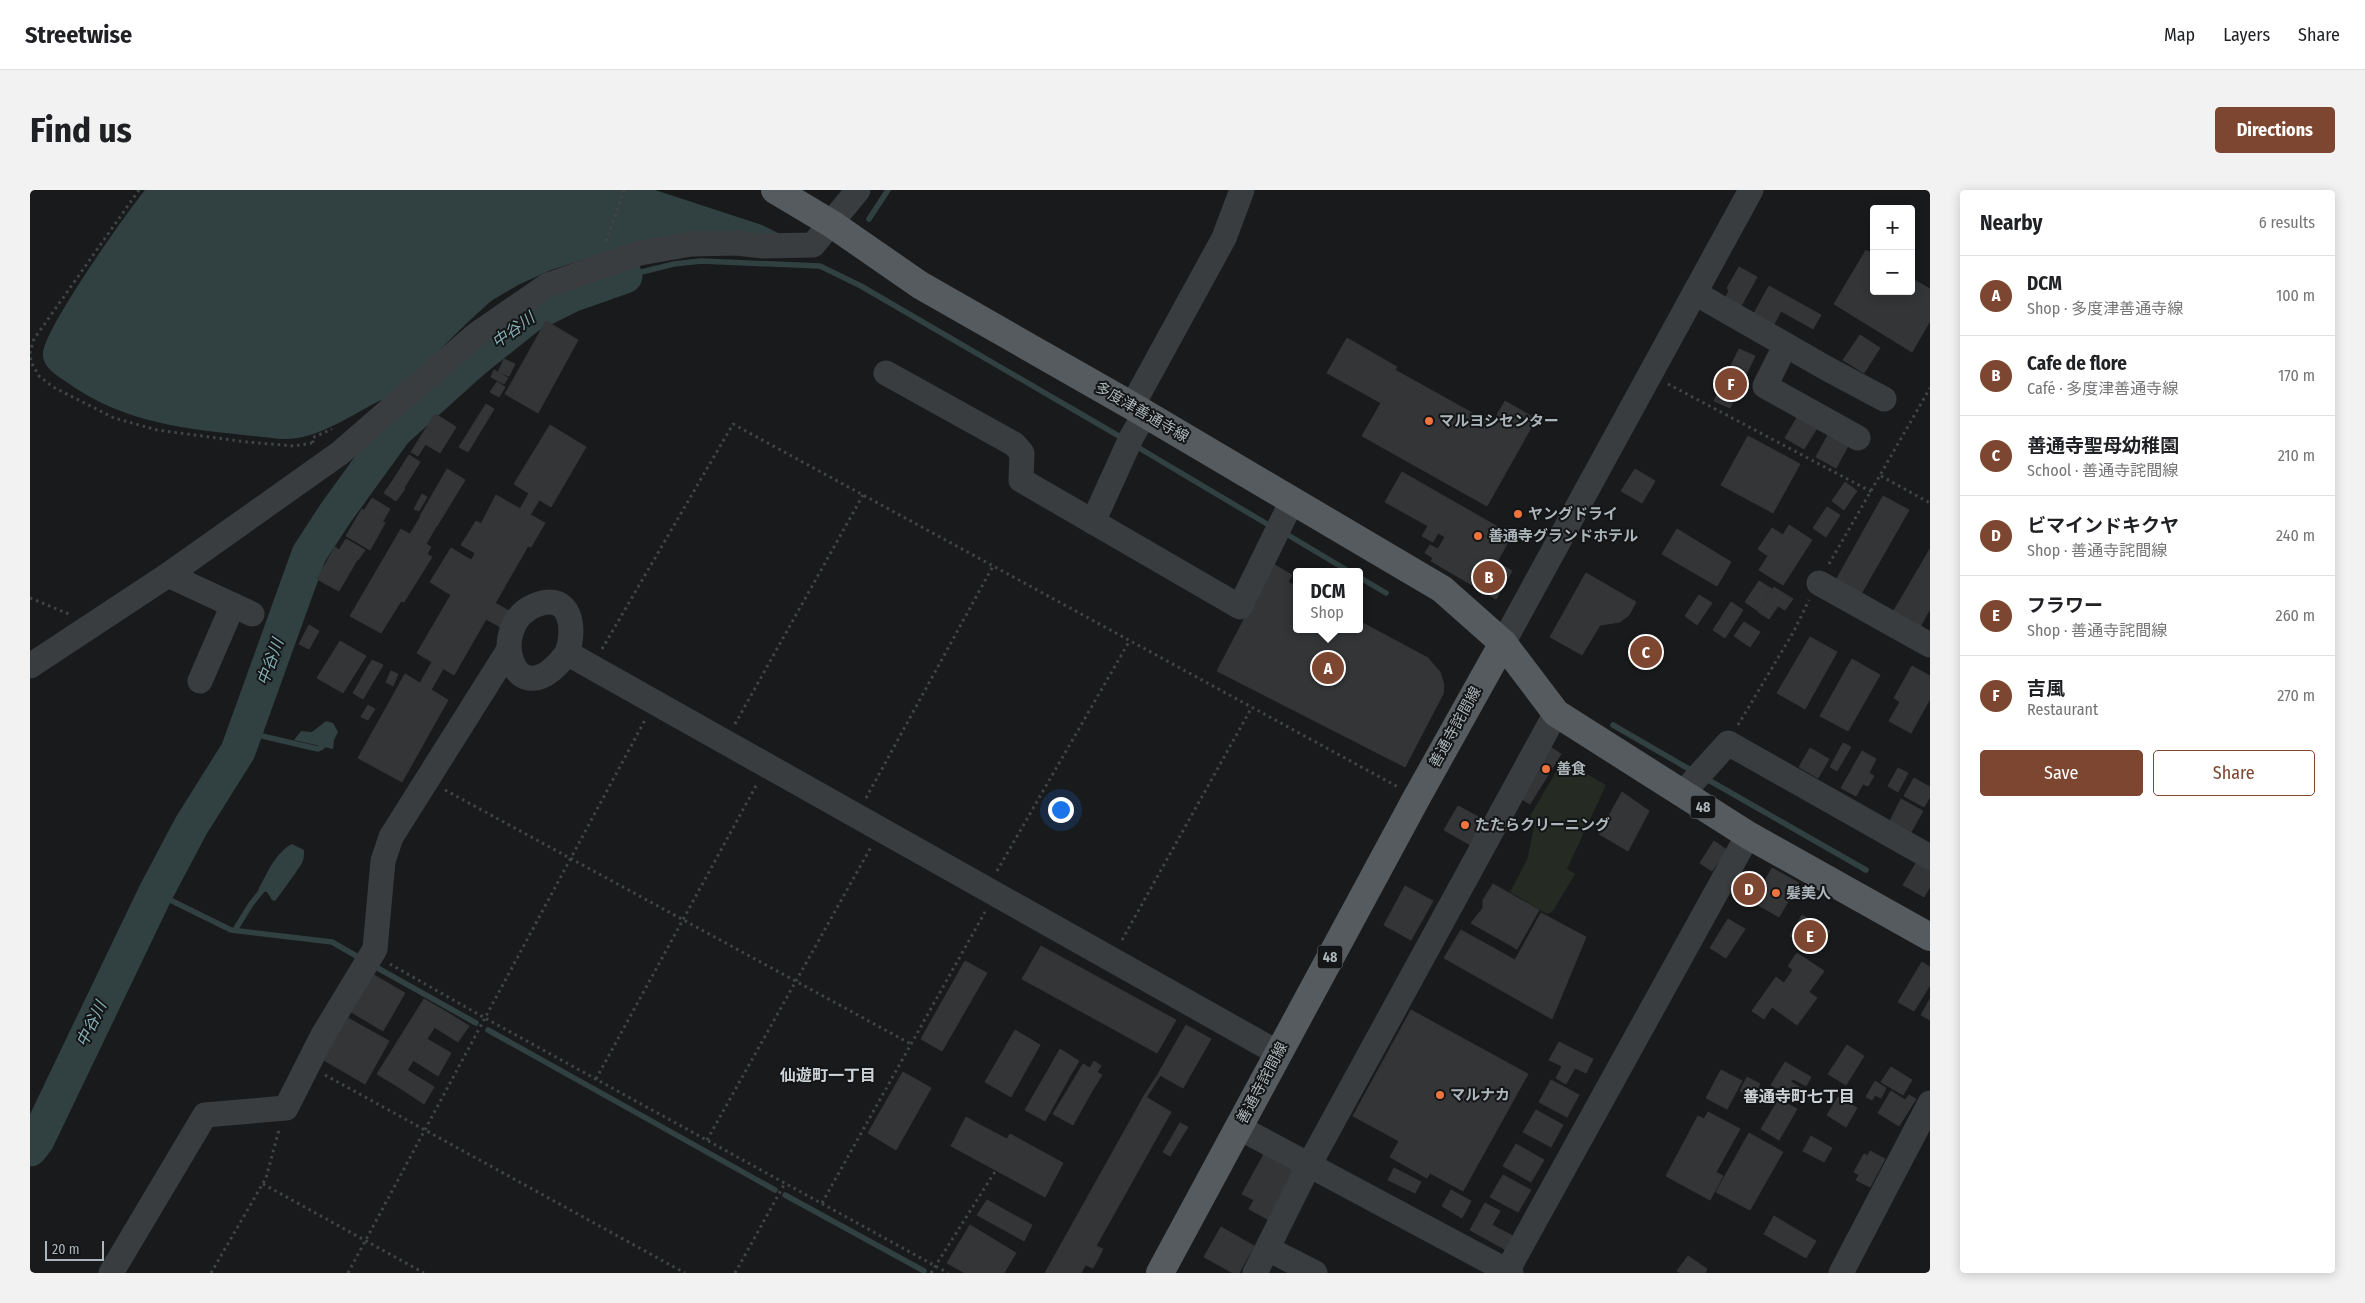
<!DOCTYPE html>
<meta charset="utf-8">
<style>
:root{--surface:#fff;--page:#f2f2f2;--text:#202124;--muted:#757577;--line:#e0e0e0;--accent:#7d4630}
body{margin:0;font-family:"Fira Sans Condensed","Noto Sans JP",sans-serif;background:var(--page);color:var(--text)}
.controls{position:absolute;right:15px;top:15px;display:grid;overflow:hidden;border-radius:5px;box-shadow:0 2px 12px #0003}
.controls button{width:45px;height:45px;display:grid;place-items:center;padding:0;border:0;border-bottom:1px solid var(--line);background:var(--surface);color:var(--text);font:25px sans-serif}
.scale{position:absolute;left:15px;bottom:12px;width:59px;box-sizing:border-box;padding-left:5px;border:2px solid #acb6ba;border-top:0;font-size:14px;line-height:18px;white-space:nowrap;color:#acb6ba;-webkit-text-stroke:4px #141516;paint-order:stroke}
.you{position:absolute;left:1030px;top:619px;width:18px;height:18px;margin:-12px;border:4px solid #fff;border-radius:50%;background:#1a73e8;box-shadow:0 0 0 8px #1a73e833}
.badge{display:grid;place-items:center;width:32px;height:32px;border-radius:50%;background:var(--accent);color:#fff;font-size:16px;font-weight:700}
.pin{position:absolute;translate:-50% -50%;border:2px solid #fff;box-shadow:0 1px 5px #0006}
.popup{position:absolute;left:1263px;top:378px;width:70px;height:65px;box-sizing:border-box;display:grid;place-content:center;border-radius:5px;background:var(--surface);filter:drop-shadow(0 1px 4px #0005);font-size:16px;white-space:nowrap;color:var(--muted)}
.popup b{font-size:19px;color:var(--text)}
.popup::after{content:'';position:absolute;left:50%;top:100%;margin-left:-10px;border:10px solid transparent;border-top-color:var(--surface)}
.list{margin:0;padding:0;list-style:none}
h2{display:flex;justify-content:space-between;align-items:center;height:65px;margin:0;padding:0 20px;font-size:21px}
h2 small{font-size:16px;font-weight:400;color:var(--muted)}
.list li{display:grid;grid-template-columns:32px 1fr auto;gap:15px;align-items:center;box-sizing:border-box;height:80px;padding:0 20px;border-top:1px solid var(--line)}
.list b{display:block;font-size:19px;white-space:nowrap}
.list p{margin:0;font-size:16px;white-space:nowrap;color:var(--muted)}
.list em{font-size:16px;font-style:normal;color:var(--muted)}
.actions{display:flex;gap:10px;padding:15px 20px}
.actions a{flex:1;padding:11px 0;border:1px solid var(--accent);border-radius:5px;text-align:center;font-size:18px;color:var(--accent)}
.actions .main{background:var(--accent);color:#fff}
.map{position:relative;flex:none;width:1900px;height:1083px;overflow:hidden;border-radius:5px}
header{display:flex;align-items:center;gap:30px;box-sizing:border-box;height:70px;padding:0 25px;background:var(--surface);border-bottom:1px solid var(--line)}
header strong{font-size:24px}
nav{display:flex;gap:28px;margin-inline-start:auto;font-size:18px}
.intro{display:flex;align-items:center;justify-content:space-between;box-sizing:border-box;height:120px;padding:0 30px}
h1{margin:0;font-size:35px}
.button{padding:12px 22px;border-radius:5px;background:var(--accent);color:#fff;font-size:18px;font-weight:700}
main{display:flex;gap:30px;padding:0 30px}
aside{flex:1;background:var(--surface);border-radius:5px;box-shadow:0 2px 12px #0003}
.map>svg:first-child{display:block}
.green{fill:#252b23}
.water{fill:#314041}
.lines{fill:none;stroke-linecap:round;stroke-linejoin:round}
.stream{stroke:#314041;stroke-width:5.5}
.river{stroke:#314041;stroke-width:35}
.building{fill:#343537;stroke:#333537}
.path{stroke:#404547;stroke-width:3;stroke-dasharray:2.5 4;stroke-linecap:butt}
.minor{stroke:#3a3d40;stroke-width:25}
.major{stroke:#565b5f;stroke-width:28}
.poi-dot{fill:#ee733e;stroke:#141516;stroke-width:2}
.labels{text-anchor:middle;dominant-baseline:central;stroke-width:4;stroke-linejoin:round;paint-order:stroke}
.shield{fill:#141516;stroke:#7e8689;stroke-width:1}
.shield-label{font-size:14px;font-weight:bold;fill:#acb6ba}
.street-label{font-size:15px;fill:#acb6ba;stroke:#141516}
.poi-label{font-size:15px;font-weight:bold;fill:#acb6ba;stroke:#141516;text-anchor:start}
.water-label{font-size:16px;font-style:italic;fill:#84afb4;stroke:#141516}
.neighbourhood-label{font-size:16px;font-weight:bold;fill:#cdd3d7;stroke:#141516}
</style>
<header>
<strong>Streetwise</strong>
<nav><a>Map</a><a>Layers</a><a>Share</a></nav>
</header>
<div class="intro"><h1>Find us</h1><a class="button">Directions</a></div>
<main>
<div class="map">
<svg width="1900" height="1083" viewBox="0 0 1900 1083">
<rect width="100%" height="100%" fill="#191a1b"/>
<path class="green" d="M1533 570 1576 595 1537 679 1545 684 1523 721 1517 724 1480 702 1497 670 1505 633 1500 626Z"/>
<g class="water">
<path d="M115 0H625L732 35 748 43 755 49 575 63 521 80 488 95 461 111 438 132 355 214 351 210C321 225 286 251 251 249 175 240 100 239 35 191 25 184 12 176 13 163 14 139 97 22 115 0Z"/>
<path d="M296 531 303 533 308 542 304 550 303 559 264 550 271 541 282 542Z"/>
<path d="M262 654 274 660C274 665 274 669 272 673 270 677 247 709 245 711L242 710 237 702 228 701 229 698C238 682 245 663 262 654Z"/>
</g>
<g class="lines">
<g class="stream">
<path d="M839 29 858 0"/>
<path d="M595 86 644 74 671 71 790 76 831 96 1094 249"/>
<path d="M1104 255 1242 337"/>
<path d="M1253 342 1320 382"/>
<path d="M1329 387 1356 403"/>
<path d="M1583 535 1659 579"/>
<path d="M215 542 288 559 292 557"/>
<path d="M1675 588 1836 680"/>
<path d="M126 703 201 740 302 752 330 768"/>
<path d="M205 740 221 714 234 698"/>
<path d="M344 776 446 833"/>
<path d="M458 840 745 1000"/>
<path d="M755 1005 894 1081"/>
</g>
<path class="river" d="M0 959 7 950 125 704 161 636 208 561 279 364 305 324 365 241 444 170 499 126 541 105 595 86"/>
</g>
<g class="building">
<path d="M1836 60 1844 65V101H1881V88L1900 99V131L1882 162 1804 114Z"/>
<path d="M1709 77 1727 87 1710 118 1694 110 1699 101 1697 98Z"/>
<path d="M1739 96 1791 125 1783 139 1751 121 1742 138 1722 127Z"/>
<path d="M516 131 548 150 508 223 475 204Z"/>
<path d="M1830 145 1850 158 1834 183 1813 170Z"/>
<path d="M1317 148 1367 177 1365 180 1462 234 1475 211 1506 229 1457 316 1332 246 1351 213 1297 183Z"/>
<path d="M1709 159 1725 166 1700 218 1684 211Z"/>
<path d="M474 169 485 174 479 186 468 182Z"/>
<path d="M464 180 478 188 474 194 461 187Z"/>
<path d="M467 192 475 197 469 207 460 202Z"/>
<path d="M456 214 464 219 438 262 429 257Z"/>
<path d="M405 224 412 228 388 266 381 262Z"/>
<path d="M1768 226 1787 238 1774 259 1755 248Z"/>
<path d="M412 228 426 237 410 263 395 254Z"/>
<path d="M520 235 556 257 521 317 484 294Z"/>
<path d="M1798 245 1818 256 1806 278 1786 267Z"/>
<path d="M1718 246 1770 274 1743 323 1691 295Z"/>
<path d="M379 265 390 272 374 298 363 290Z"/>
<path d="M417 279 435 290 407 336 390 326Z"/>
<path d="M1605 279 1625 291 1612 313 1591 301Z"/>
<path d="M1372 282 1482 345 1467 372 1482 381 1466 409 1401 371 1403 368 1395 363 1400 355 1408 359 1415 347 1408 343 1403 352 1392 346 1398 336 1355 312Z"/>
<path d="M363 290 375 299 366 311 354 303Z"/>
<path d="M1815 292 1827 301 1814 320 1802 311Z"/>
<path d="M499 303 510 309 500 325 490 319Z"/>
<path d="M392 304 397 307 389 321 384 319Z"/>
<path d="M466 305 515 333 501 357 498 356 424 485 387 463 460 338 451 334Z"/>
<path d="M1853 306 1879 320 1831 404 1806 390Z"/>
<path d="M342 308 360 319 353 331 334 321Z"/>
<path d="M1797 317 1810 325 1796 347 1783 338Z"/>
<path d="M332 319 355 333 340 360 316 346Z"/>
<path d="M391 326 407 335 396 354 380 344Z"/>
<path d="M446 331 460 338 445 363 431 355Z"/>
<path d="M1759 335 1782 350 1753 395 1729 380 1738 366 1728 359 1742 338 1753 345Z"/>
<path d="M371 339 401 357 397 364 402 367 374 412 371 411 351 443 320 426Z"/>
<path d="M1647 339 1701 372 1687 396 1632 364Z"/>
<path d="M316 349 335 360 328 370 312 361 294 393 287 389 305 357 309 360Z"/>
<path d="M421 358 441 370 421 405 400 392Z"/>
<path d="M1900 359V419L1890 437 1863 422Z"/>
<path d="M312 361 327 370 309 401 294 393Z"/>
<path d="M1243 374 1262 385 1258 392 1267 397V439H1329V431L1398 468 1410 482 1414 495 1413 504 1375 577 1187 481Z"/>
<path d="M1556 383 1606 412 1599 425 1590 432 1570 435 1552 465 1520 447Z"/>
<path d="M1729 391 1742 399 1728 421 1715 412Z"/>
<path d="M1744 397 1763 409 1755 420 1748 416 1739 429 1728 422Z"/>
<path d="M1669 405 1682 413 1667 435 1655 426Z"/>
<path d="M1701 412 1713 420 1695 448 1683 440Z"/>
<path d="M465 413 481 422 472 438 456 429Z"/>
<path d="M1714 432 1730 442 1720 457 1704 446Z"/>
<path d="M279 435 289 441 279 459 269 454Z"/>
<path d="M1780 447 1807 462 1775 519 1747 503Z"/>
<path d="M310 451 336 466 313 503 287 488Z"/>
<path d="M1822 469 1850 485 1818 541 1790 526Z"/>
<path d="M342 470 353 475 333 509 323 503Z"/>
<path d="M402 472 413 479 401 500 390 493Z"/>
<path d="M1882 476 1900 486V509L1881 543 1859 531 1870 512 1864 508Z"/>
<path d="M361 481 368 484 363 496 356 492Z"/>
<path d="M375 484 418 510 372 592 328 568Z"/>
<path d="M338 515 345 519 338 530 331 527Z"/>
<path d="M1813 553 1821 557 1807 581 1800 577Z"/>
<path d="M1519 556 1531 564 1500 614 1488 607Z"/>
<path d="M1780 558 1799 569 1788 588 1769 577Z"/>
<path d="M1832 561 1846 569 1839 583 1844 586 1838 596 1833 594 1826 606 1811 598Z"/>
<path d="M1868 578 1878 583 1868 602 1858 596Z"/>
<path d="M1884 588 1900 597V607L1894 617 1874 606Z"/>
<path d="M1592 602 1619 621 1598 661 1569 644Z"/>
<path d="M1871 609 1893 621 1881 642 1860 631Z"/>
<path d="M1428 616 1456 631 1442 656 1414 640Z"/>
<path d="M1684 651 1697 660 1682 681 1670 673Z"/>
<path d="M1888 670 1900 677V697L1894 707 1873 695Z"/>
<path d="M1742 678 1769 693 1749 727 1723 712Z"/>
<path d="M1720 682 1733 690 1718 714 1705 707Z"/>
<path d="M1463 694 1509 720 1487 759 1441 733 1453 718V710Z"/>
<path d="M1375 696 1403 711 1381 750 1354 735Z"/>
<path d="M1511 723 1556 747 1522 829 1414 768 1431 740 1485 770Z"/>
<path d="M1772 725 1800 741 1787 762 1760 746Z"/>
<path d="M1698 729 1715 739 1696 768 1680 758Z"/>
<path d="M1011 756 1146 830 1127 863 992 789Z"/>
<path d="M1767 763 1794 781 1779 802 1787 808 1767 835 1742 817 1734 829 1722 821 1746 787 1754 793 1763 780 1758 776Z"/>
<path d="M935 771 957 783 912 861 891 849Z"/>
<path d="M1892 772 1900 777V795L1884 821 1868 812Z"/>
<path d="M344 785 375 803 353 841 321 822Z"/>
<path d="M394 809 415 821 367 896 347 884Z"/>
<path d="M1900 809V830L1891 825Z"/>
<path d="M1381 820 1498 884 1433 1001 1400 983 1397 988 1360 967 1369 951 1323 926Z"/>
<path d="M415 821 439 836 428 852 404 837Z"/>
<path d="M316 827 359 851 335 894 292 869Z"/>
<path d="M1156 835 1181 849 1153 898 1128 884Z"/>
<path d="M985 840 1010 855 981 907 955 892Z"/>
<path d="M397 849 421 863 408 886 383 870Z"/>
<path d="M1529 852 1563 869 1556 883 1545 878 1536 894 1526 888 1532 876 1519 870Z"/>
<path d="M1817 855 1834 866 1816 895 1798 884Z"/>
<path d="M1030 859 1049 871 1040 886 1021 875Z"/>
<path d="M1064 871 1071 876 1067 882 1072 885 1062 901 1043 891 1053 874 1060 878Z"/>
<path d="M1755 872 1781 887 1776 896 1763 889 1761 892 1771 898 1765 908 1741 895Z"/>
<path d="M1021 875 1040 886 1015 931 995 920Z"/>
<path d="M1861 877 1882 890 1873 905 1851 892Z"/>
<path d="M377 880 404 897 394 914 367 896Z"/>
<path d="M1691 880 1712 891 1697 919 1676 908Z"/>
<path d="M873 882 901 898 866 960 838 943Z"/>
<path d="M1128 884 1130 886 1116 908 1114 906Z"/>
<path d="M1717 887 1730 894 1723 907 1710 901Z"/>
<path d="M1521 890 1549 905 1537 927 1509 912Z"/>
<path d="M1043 891 1062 901 1043 935 1023 924Z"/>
<path d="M1845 891 1856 898 1851 908 1845 905 1842 910 1836 907Z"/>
<path d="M1861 901 1875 910 1879 905 1886 909 1869 936 1848 923Z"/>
<path d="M1114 906 1141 922 1051 1083H1015Z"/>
<path d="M1808 907 1827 918 1816 937 1797 925Z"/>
<path d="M1749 909 1767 919 1749 950 1731 939Z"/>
<path d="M1506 920 1533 935 1521 957 1493 942Z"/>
<path d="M1678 922 1710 939 1686 982 1693 986 1680 1010 1636 986 1668 926 1674 929Z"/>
<path d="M936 927 950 935 934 963 921 956Z"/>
<path d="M1150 933 1158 937 1140 966 1133 962Z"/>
<path d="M950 935 977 949 980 944 1033 973 1015 1007 934 963Z"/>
<path d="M1719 943 1753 962 1720 1020 1686 1002Z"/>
<path d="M1781 946 1802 958 1794 972 1773 961Z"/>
<path d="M1486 954 1514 970 1501 992 1473 976Z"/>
<path d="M1840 961 1855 969 1840 997 1826 990 1829 985 1824 982 1834 964 1838 966Z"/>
<path d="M1234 964 1266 982 1239 1030 1219 1019 1224 1010 1212 1004Z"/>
<path d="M1364 978 1391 992 1385 1003 1358 990Z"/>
<path d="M1473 985 1501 1000 1488 1022 1460 1007Z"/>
<path d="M1421 1000 1441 1011 1432 1028 1412 1016Z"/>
<path d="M957 1010 1002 1035 994 1051 947 1025Z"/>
<path d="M1455 1013 1470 1021 1462 1035 1485 1047 1478 1061 1440 1040Z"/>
<path d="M1744 1026 1786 1051 1776 1068 1734 1044Z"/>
<path d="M940 1035 986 1063 974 1083H935L917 1073Z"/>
<path d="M1191 1037 1224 1056 1209 1083H1203L1174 1067Z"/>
<path d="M1066 1056 1073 1059 1063 1078 1056 1075Z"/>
<path d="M1658 1066 1677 1079 1675 1083H1651L1647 1081Z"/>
</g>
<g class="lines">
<g class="path">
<path d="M109 0 4 149 0 162 1 172 9 186 23 197 84 228 127 240 217 252 264 256 282 253"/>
<path d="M576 51 594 0"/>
<path d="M1638 194 1842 302"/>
<path d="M283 253 282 248 302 239"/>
<path d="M1851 286 1900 313"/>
<path d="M1799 374 1900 198"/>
<path d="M0 408 39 424"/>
<path d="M572 459 703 234 1368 597"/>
<path d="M705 534 833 305"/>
<path d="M1708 535 1764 441 1779 410"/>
<path d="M415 600 881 854"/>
<path d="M836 608 963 376"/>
<path d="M967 681 1100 450"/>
<path d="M1092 750 1222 517"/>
<path d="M360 774 455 828 918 1083"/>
<path d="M295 885 655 1083"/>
<path d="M566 889 727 594"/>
<path d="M677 950 841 657"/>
<path d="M233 994 394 1083"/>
<path d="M792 1013 955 722"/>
<path d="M181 1083 236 988 249 940"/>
<path d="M318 1083 615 530"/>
<path d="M705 1083 755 993"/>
<path d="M901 1083 966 980"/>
</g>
<g class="minor">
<path d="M1665 103 1796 178 1854 209"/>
<path d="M1749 168 1735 196 1828 248"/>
<path d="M856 183 984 254 992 263 991 290 1210 417 1262 311"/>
<path d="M1102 216 1194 48 1212 0"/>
<path d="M1063 332 1102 246 1115 224"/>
<path d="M138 385 222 424"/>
<path d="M1789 393 1900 455"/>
<path d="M1473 453 1721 0"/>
<path d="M537 463C546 439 541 401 506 415 454 435 485 534 537 463L1248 863"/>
<path d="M0 476 138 385 310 263 447 144 518 95 610 63 661 54 707 53 733 56 783 55 828 0"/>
<path d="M170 491 203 415"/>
<path d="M1652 604 1698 553 1900 667"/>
<path d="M1208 937 1481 1083"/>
<path d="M1238 1059 1285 1083"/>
<path d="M81 1083 175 925 256 918 293 845 345 759 353 671 361 647 478 461"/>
<path d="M1225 1083 1279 975 1526 523"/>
<path d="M1476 1083 1718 645"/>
<path d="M1811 1083 1900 913"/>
</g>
<g class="major">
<path d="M745 0 802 34 890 95 1102 216 1412 399 1473 453 1526 523 1718 645 1900 747"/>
<path d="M1130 1083 1387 607 1473 453"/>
</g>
</g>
<g class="poi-dot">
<circle cx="1399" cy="231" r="5"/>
<circle cx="1488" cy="324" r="5"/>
<circle cx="1448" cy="346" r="5"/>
<circle cx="1516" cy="579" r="5"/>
<circle cx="1435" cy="635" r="5"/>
<circle cx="1746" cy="703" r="5"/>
<circle cx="1410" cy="905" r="5"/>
</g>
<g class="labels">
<g class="shield">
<rect x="1660.5" y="605.5" width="25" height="23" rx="4"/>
<rect x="1287.5" y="755.5" width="25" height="23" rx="4"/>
</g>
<g class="shield-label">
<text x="1673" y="617">48</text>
<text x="1300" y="767">48</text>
</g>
<g class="street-label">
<text transform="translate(1112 222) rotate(30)">多度津善通寺線</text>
<text transform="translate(1425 537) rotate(-61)">善通寺詫間線</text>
<text transform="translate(1232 893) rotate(-62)">善通寺詫間線</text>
</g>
<g class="poi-label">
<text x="1409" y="231">マルヨシセンター</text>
<text x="1498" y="324">ヤングドライ</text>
<text x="1458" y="346">善通寺グランドホテル</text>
<text x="1526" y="579">善食</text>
<text x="1445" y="635">たたらクリーニング</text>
<text x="1756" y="703">髪美人</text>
<text x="1420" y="905">マルナカ</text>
</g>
<g class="water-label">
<text transform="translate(483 140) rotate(-36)">中谷川</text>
<text transform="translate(240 472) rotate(-70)">中谷川</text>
<text transform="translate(61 834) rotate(-64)">中谷川</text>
</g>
<g class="neighbourhood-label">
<text x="798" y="885">仙遊町一丁目</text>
<text x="1769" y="906">善通寺町七丁目</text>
</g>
</g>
</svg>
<div class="controls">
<button>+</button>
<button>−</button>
</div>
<div class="scale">20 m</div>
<div class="you"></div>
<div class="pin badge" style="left:1298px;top:478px">A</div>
<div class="popup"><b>DCM</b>Shop</div>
<div class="pin badge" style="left:1459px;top:387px">B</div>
<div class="pin badge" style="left:1616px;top:462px">C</div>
<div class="pin badge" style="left:1719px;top:699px">D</div>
<div class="pin badge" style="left:1780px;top:746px">E</div>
<div class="pin badge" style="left:1701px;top:194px">F</div>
</div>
<aside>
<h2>Nearby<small>6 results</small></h2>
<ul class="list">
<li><span class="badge">A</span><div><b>DCM</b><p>Shop · 多度津善通寺線</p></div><em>100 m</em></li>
<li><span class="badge">B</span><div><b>Cafe de flore</b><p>Café · 多度津善通寺線</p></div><em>170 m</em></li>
<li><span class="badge">C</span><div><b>善通寺聖母幼稚園</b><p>School · 善通寺詫間線</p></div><em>210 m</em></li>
<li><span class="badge">D</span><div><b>ビマインドキクヤ</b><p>Shop · 善通寺詫間線</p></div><em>240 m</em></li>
<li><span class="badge">E</span><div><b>フラワー</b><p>Shop · 善通寺詫間線</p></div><em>260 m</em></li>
<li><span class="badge">F</span><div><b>吉風</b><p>Restaurant</p></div><em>270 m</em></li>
</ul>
<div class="actions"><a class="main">Save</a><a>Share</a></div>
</aside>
</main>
